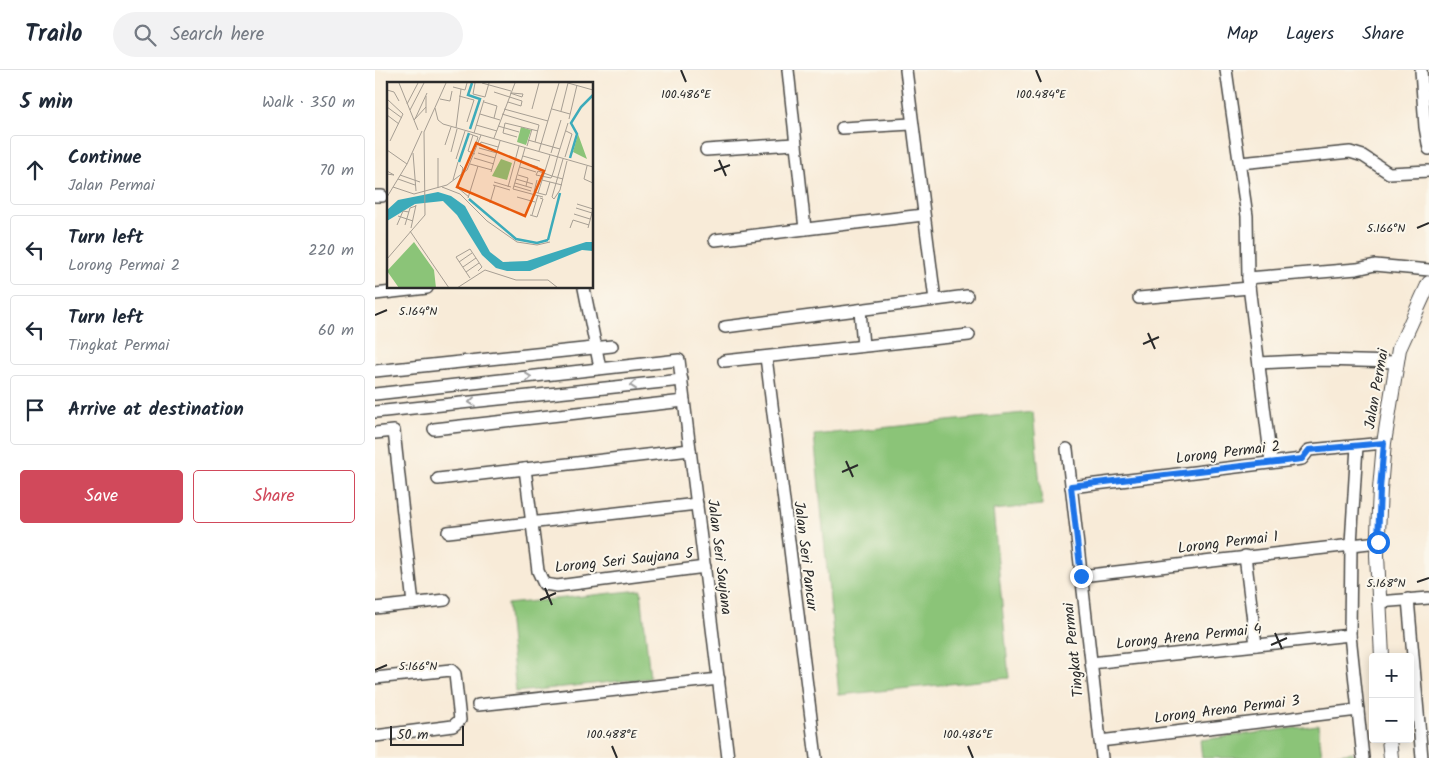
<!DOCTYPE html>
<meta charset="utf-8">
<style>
:root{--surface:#fff;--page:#f2f2f3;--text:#1f2937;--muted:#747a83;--line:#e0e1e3;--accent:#d1495b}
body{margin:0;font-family:Kalam,sans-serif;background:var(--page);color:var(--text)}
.controls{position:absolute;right:15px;bottom:15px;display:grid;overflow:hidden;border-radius:5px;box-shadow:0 2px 12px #0003}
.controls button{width:45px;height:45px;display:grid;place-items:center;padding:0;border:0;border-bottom:1px solid var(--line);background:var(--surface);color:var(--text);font:25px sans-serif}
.scale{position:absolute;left:15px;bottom:12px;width:74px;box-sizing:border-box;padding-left:5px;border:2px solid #2b2b2b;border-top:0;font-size:14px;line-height:18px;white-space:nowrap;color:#2b2b2b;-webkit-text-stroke:4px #fbf7ec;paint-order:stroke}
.stop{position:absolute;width:15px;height:15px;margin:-11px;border:4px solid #1a73e8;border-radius:50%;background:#fff}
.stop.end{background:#1a73e8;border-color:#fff;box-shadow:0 1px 5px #0008}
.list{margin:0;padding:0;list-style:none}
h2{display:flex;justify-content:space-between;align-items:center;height:65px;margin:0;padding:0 20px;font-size:21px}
h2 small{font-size:16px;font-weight:400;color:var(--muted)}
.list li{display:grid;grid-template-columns:32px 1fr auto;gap:15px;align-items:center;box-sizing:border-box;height:70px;margin:0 10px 10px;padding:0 10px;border:1px solid var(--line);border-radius:5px}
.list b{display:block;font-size:19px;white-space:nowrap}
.list p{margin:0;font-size:16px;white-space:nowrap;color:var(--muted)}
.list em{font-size:16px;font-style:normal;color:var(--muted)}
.actions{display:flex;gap:10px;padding:15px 20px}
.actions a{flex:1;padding:11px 0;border:1px solid var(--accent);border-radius:5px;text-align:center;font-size:18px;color:var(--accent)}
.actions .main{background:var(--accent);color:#fff}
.icon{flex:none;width:28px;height:28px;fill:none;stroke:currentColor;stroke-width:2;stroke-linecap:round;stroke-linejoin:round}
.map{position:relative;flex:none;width:1054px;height:688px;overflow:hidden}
header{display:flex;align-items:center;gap:30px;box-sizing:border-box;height:70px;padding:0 25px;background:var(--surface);border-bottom:1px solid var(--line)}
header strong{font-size:24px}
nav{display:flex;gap:28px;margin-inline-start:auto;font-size:18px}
.search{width:350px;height:45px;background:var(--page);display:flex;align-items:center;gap:12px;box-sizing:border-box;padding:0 18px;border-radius:28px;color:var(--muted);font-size:19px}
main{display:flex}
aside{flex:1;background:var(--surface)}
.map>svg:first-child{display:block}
.green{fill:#8bc478;stroke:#5b7852}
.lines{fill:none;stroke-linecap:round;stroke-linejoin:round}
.minor-casing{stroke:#4a4845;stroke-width:14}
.tertiary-casing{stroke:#4a4845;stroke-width:16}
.minor{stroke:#fff;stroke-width:11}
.tertiary{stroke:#fff;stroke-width:14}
.oneway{stroke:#a0a0a0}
.route{stroke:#1a73e8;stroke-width:6}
.ticks{fill:none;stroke:#2b2b2b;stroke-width:2}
.labels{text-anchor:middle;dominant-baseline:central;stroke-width:4;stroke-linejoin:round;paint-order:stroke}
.street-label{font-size:15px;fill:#2b2b2b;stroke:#fbf7ec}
.inset-river{fill:none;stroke:#3cabba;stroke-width:2.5}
.inset-road{fill:none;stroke:#a69e93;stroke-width:1}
.view{fill:#e8590c;fill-opacity:0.15;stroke:#e8590c;stroke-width:2.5}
.inset-edge{fill:none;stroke:#2b2b2b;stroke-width:2.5}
.ticks-label{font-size:12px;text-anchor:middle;fill:#2b2b2b;stroke:#fbf7ec;stroke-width:4;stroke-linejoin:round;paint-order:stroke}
</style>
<header>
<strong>Trailo</strong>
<div class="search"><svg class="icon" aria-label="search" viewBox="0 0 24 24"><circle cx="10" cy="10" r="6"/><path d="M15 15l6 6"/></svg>Search here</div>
<nav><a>Map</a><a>Layers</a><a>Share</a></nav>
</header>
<main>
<aside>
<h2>5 min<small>Walk · 350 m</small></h2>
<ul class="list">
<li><svg class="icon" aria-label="ahead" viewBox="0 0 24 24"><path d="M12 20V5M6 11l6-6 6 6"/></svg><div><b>Continue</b><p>Jalan Permai</p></div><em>70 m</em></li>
<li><svg class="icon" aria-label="left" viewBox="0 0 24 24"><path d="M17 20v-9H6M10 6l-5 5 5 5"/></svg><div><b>Turn left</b><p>Lorong Permai 2</p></div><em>220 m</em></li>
<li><svg class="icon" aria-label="left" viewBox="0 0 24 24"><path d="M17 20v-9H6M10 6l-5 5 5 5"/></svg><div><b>Turn left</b><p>Tingkat Permai</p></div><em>60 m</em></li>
<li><svg class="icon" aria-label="arrive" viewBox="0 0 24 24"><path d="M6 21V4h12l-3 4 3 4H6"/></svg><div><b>Arrive at destination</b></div></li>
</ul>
<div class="actions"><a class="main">Save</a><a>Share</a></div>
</aside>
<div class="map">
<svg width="1054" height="688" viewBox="0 0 1054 688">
<rect width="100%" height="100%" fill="#fbf7ec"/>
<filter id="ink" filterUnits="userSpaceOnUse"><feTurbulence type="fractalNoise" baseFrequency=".02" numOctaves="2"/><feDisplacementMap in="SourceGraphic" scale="10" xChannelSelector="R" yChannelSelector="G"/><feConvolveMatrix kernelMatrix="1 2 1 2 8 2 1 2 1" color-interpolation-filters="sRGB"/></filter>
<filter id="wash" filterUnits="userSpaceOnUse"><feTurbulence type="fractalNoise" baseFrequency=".0096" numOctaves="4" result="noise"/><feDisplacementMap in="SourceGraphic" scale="20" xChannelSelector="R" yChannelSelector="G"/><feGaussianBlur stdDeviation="1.12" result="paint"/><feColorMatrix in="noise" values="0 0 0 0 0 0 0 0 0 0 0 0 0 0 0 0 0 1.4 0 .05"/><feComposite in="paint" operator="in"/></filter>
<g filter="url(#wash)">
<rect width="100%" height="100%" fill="#f8ebd8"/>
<g class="green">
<path d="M658 342 667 435 618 440 634 608 464 625 439 365Z"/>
<path d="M266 520 275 608 141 622 132 534Z"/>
<path d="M943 655 947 686 978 682 979 688H827L825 670Z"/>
</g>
</g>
<g filter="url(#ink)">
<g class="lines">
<defs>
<g id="minor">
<path d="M413 0 430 159"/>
<path d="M531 0 560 230"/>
<path d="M851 0 872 146 873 208 896 392"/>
<path d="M1046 0 1050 57 1054 79"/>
<path d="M467 58 536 54"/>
<path d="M331 80 419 74"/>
<path d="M865 93 975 82 988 86 1014 103 1054 101"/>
<path d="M0 126H7"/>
<path d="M340 170 548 145"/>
<path d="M873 208 982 199 1000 195 1054 200"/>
<path d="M209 218 225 298"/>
<path d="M0 224 52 218"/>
<path d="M764 228 874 218"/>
<path d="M485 240 488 276"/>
<path d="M350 257 592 226"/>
<path d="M391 287 441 688"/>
<path d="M349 291 594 265"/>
<path d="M884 293 945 290 1022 292"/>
<path d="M0 301 237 276"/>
<path d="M0 324 304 290 353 688"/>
<path d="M0 342 307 310"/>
<path d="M59 359 309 331"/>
<path d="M0 363 19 361 38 534"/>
<path d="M982 376 976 474 975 565 988 688"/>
<path d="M692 379 727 688"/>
<path d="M150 399 163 501 169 514 182 516 330 497"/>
<path d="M63 409 315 380"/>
<path d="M696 417 927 389 934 380 1009 373"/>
<path d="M73 462 322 434"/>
<path d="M870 486 881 575"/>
<path d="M706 506 1003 472"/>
<path d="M1033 529 1047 688"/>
<path d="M1003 532 1054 528"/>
<path d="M0 538 70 530"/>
<path d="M716 593 975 565"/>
<path d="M0 608 76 600 80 604 85 650 78 656 0 666"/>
<path d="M103 635 344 609"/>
<path d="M725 671 983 640"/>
</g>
<g id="tertiary">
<path d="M1007 587 1002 485 1005 419 1009 373 1024 279 1054 213"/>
<path d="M1014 669 1016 688"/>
</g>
</defs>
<use href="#minor" class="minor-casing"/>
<use href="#tertiary" class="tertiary-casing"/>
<use href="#minor" class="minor"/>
<use href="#tertiary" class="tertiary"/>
</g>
<defs><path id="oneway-chevron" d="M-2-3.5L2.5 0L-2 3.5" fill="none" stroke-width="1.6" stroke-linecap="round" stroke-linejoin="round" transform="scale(1.25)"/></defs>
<g class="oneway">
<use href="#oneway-chevron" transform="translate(153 307) rotate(-7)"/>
<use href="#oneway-chevron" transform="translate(258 315) rotate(174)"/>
<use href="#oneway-chevron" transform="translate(97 332) rotate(174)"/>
</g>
</g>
<g class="lines" filter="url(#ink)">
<path class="route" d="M706 506 696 416 927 389 934 380 1009 373 1005 419 1003 472"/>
</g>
<path class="ticks" d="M306 0 311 12M661 0 666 12M344 90 351 106M339 101 355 95M1042 158 1054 153M0 245 12 240M773 263 780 279M768 274 784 267M471 391 478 407M467 402 483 395M1042 512 1054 508M170 518 177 535M165 530 181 523M900 563 907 579M896 575 912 568M0 600 12 595M237 676 242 688M593 676 598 688"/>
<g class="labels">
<g class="street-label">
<text transform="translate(1002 319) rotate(-80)">Jalan Permai</text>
<text transform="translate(853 383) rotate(-7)">Lorong Permai 2</text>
<text transform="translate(853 473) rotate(-7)">Lorong Permai 1</text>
<text transform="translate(430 486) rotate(83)">Jalan Seri Pancur</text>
<text transform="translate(344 487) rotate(83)">Jalan Seri Saujana</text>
<text transform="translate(249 491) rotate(-6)">Lorong Seri Saujana 5</text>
<text transform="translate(814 567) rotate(-6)">Lorong Arena Permai 4</text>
<text transform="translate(699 580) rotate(-96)">Tingkat Permai</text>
<text transform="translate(852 640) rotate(-7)">Lorong Arena Permai 3</text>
</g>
</g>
<g transform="translate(12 12)">
<rect width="206" height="206" fill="#f8ebd8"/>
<path d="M134 45 144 48 139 63 130 60ZM191 52 200 77 186 70ZM114 77 125 81 120 98 105 94ZM27 160 47 188 49 206H12L0 189Z" fill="#8bc478"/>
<path d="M51 110 64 114 78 124 103 170 116 180 140 179 199 160H206V169L195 168 143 189H120L109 186 95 173 70 133 56 119 28 122 0 139V128L11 118Z" fill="#3cabba"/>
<path class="inset-river" d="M83 47 93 17 81 13 85 1M183 76 190 52 184 41 194 25 206 13M72 80 82 51M82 117 129 157 150 161 161 158M161 158 173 111"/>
<path class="inset-road" d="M12 1 31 48M88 1 86 12 98 15 102 1M95 1 124 9M181 1 206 8M66 5 78 8 80 1M0 8 7 10 12 19M107 10 135 19 134 24 121 20M123 11 135 15 136 12 125 11M72 14 87 18 80 40M0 17 16 32 3 59M53 17 63 19 65 9M97 20 110 24 107 36M20 22 31 1M0 25 15 36M48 26 51 38 56 42 206 85M117 27 161 39M145 27 152 1M165 27 183 32M23 28 37 1M174 29 181 1M39 31V14M93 32 113 38M115 32 152 43 148 60M0 33 12 42M28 37 40 11M182 37 190 3M27 38 39 25M89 43 110 49M111 44 132 50M69 46 74 7M87 51 97 18M83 52 91 55 88 65M86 53 81 69 88 72M130 55 116 51 118 41 151 49M107 56 128 1M141 58 173 67M58 63 64 45M93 64 94 60 111 65M140 64 145 47M92 66 110 71M138 66 126 107 156 115M0 68 20 82 35 49M152 69 172 1M64 70 70 47M26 71 29 109M91 71 108 76M164 71 174 38M136 74 153 79M178 75 185 52 179 49M51 76V106M87 76 107 82M69 77 78 49M176 77 165 115 167 117 173 108 180 79M134 80 151 85M83 82 105 88M73 83 76 86 71 106 82 115M200 84 197 97 206 101M133 85 149 90M0 89 7 93 0 92M104 90 113 59M13 93 33 100M131 93 141 96 139 104M11 97 28 103M129 97 146 102M176 97 165 94 151 89 149 93 164 96 165 94 167 88 171 73 181 41M66 98 71 80M150 98 147 110 159 113 163 100M155 98 175 103M107 100 124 105M128 101 145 106M106 103 123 108M127 104 144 109M6 105 27 112 60 103 80 88 94 53M55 105 73 112 100 139 130 160 150 163 163 160M121 105 132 64M151 111 163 73M0 115 20 82M130 115 148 120M81 116 91 84M103 121 108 104M190 122 206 127M189 126 205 131M187 132 203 137M143 133 150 135 156 117 153 116M145 133 151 113M11 134 26 139M10 143 16 129 22 130M18 143 23 126 29 124M24 146 29 123M183 146 186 138 202 143M201 146 206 127M23 149 62 206M0 177 38 133 37 50 59 1M72 180 85 171M76 185 89 176M79 190 92 181M83 196 69 175 83 167 95 185 91 189M70 206 98 188 129 198H161L171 206"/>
<path class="view" d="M89 61 157 89 138 134 70 105Z"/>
<rect width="206" height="206" class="inset-edge"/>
</g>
<g class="ticks-label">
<text x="311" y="28">100.486°E</text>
<text x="666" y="28">100.484°E</text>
<text x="1011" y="162">5.166°N</text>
<text x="43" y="245">5.164°N</text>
<text x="1011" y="517">5.168°N</text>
<text x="43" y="600">5.166°N</text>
<text x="237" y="668">100.488°E</text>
<text x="593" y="668">100.486°E</text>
</g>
</svg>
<div class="controls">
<button>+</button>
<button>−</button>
</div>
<div class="scale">50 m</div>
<div class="stop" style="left:1003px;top:472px"></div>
<div class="stop end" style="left:706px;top:506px"></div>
</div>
</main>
